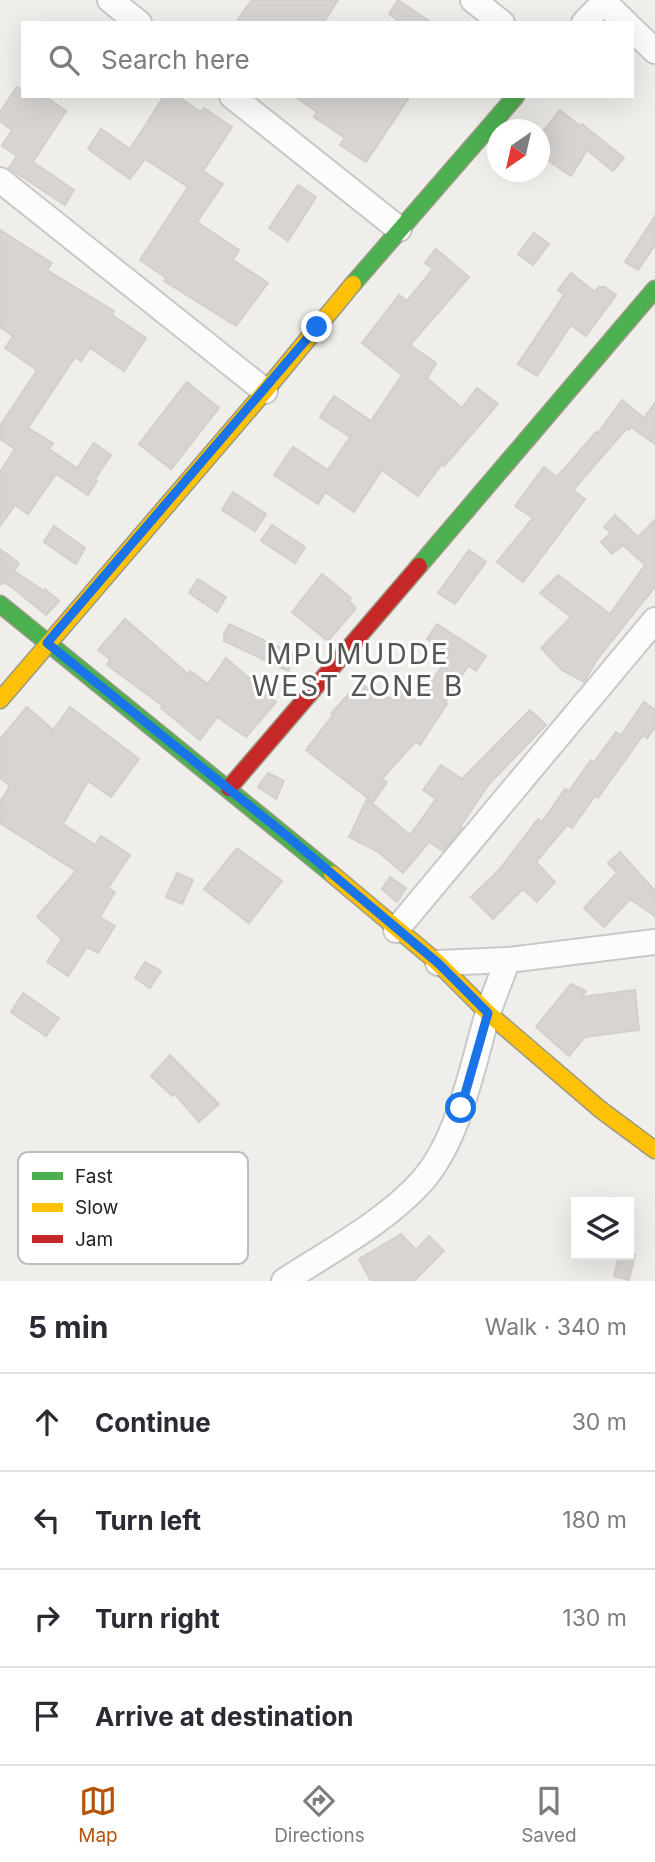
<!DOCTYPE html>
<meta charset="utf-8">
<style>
:root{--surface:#fff;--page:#f2f2f3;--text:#2b2b33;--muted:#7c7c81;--line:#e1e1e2;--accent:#b45309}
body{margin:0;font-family:Inter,sans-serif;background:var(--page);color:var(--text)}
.controls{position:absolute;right:21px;bottom:21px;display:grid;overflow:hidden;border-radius:0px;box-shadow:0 7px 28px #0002}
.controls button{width:63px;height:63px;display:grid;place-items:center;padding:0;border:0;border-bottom:2px solid var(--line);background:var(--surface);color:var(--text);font:35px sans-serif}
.compass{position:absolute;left:487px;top:119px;width:63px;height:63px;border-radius:50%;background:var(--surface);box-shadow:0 7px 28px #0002;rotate:214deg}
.stop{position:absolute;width:21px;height:21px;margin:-16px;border:5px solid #1a73e8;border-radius:50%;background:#fff}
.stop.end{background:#1a73e8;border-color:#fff;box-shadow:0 2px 7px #0008}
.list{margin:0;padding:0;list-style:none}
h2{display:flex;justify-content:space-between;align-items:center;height:91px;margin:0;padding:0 28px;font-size:30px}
h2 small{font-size:23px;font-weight:400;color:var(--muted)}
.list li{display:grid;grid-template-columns:46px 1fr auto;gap:21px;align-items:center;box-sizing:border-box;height:98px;padding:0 28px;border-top:2px solid var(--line)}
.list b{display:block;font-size:26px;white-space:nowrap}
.list em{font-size:23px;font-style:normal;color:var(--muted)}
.icon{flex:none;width:38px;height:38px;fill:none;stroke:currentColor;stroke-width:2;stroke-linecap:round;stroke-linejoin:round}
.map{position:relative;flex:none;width:655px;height:1281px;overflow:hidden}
.search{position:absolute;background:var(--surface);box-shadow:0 7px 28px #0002;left:21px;right:21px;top:21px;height:77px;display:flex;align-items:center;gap:18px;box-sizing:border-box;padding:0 24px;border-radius:0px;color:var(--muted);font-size:26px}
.sheet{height:483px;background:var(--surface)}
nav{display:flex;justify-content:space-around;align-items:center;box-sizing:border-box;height:98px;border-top:2px solid var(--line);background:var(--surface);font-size:19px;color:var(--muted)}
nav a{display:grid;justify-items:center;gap:4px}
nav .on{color:var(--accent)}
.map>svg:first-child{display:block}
.building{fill:#d7d4d2;stroke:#d3d0cc;stroke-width:2}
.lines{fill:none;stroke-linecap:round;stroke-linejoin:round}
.street-casing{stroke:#c9c8c7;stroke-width:28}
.fast-casing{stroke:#999a82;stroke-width:19}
.slow-casing{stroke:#999a82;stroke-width:19}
.jam-casing{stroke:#999a82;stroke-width:19}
.street{stroke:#fdfcfc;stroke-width:24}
.fast{stroke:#4caf50;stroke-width:16}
.slow{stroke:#ffc107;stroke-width:16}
.jam{stroke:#c62828;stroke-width:16}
.route{stroke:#1a73e8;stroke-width:9}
.labels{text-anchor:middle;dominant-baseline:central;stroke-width:6;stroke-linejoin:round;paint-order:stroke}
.quarter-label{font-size:28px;letter-spacing:2px;fill:#555;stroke:#fff}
.key{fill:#fff;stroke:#bdbdbd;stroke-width:2}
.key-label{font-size:19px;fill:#222}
</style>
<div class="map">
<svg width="655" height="1281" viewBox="0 0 655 1281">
<rect width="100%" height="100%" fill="#f0eeeb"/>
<g class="building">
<path d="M252 0H338L323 23H235Z"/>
<path d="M398 0 432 23H402L389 14Z"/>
<path d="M17 87 23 91V96H45L66 111 33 162 74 190 65 205 9 168 17 156 2 146 12 130 0 121V112Z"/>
<path d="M164 96H177L201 112 204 108 232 127 203 171 223 184 197 222 239 250 233 260 268 283 236 326 164 281 166 278 140 260 188 187 145 159 130 179 88 149 101 129 130 149Z"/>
<path d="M294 96H410L366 162 340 145 345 138 314 117 317 112Z"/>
<path d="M560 110 580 126 582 124 624 158 613 171 587 150 571 176 540 155V135Z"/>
<path d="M298 185 316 197 288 241 269 228Z"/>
<path d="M655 216V245L638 270 625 262Z"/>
<path d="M0 230 52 263 47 270 114 311 112 315 146 338 124 371 90 348 81 361 75 357 28 428 53 443 49 449 77 468 94 443 111 455 95 479 97 481 88 495 56 474 28 514 15 505 0 526V472L15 449 0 439V426L37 370 5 348 13 336 0 327Z"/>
<path d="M534 233 549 244 533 265 518 254Z"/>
<path d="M436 249 469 277 410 345 436 363 427 378 462 408 477 388 498 404 444 466 442 464 418 496 382 470 354 512 325 492 318 504 274 475 293 447 328 470 350 437 320 417 334 396 371 421 402 375 362 343 399 295 407 301 433 269 425 263Z"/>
<path d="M571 273 595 292 599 287H605L616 295 586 336 571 325 537 376 518 364 564 295 558 290Z"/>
<path d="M187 382 219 408 171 469 139 444Z"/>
<path d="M622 400 644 418 655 403V444L631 427 629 430 627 428 573 490 585 499 523 582 497 562 533 518 515 506 544 467 557 477 596 432 597 434Z"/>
<path d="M233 492 266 514 255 531 222 510Z"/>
<path d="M615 515 638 537 655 520V587L598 658 584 682 562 670 541 648 571 617 540 593 558 575 610 614 645 565 623 545 612 554 601 542 611 533 604 527Z"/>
<path d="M272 525 305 547 295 563 261 541Z"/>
<path d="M54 526 85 548 76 564 44 542Z"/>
<path d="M0 549 19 563 14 571 44 591 45 589 59 601 46 615 13 588 5 583 0 584Z"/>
<path d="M469 550 486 562 455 604 438 593Z"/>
<path d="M322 574 351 598 349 601 356 608 328 641 292 612Z"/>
<path d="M198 579 226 597 217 612 189 593Z"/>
<path d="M125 619 188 674 190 671 208 684 226 658 276 702 246 737 217 717 200 740 161 708 163 706 107 665 110 659 98 650Z"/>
<path d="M229 624 296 655 288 671 224 641V634Z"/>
<path d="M437 624 486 656 476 671 468 666 445 702 447 704 420 745 415 742 382 779 387 782 373 802 306 750 333 715 331 714 352 690 355 692 360 684 394 700 401 690 418 702 450 654 427 639Z"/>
<path d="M644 702 655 710V727L647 738 643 735 598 798 595 796 572 828 567 825 536 862 555 882 537 902 523 889 493 919 471 897 499 870 538 819 542 822 565 789 569 791 591 760 594 762 616 732 621 735Z"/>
<path d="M27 707 53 730 70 707 139 759 111 797 88 781 63 824 95 845 101 836 130 855 108 888 115 892 100 917 115 926 98 953 87 947 68 976 47 962 62 939 37 917 76 871 0 823V802L10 786 0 778V739Z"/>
<path d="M530 710 546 725 489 784 460 827 462 828 443 851 429 842 403 873 377 851 349 837 367 799 410 835 436 799 423 790 441 765 462 779Z"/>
<path d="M268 773 284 781 276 799 258 787Z"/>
<path d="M237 848 282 881 249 923 204 889Z"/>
<path d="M620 852 655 891V916L630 899 604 927 584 908 617 873 608 863Z"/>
<path d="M177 873 193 880 182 904 166 897Z"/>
<path d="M390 877 406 888 397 902 382 889Z"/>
<path d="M145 962 161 971 150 988 135 978Z"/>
<path d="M571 984 586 991 582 997 635 990 639 1030 585 1037 569 1056 536 1027Z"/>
<path d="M23 993 59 1018 46 1036 11 1012Z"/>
<path d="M170 1055 219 1104 199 1122 174 1093 172 1096 151 1076Z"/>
<path d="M401 1234 416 1250 429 1236 444 1251 414 1281H371L359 1259Z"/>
<path d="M619 1255H635L629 1280 614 1276Z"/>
</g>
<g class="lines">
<defs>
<g id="street">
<path d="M110 0 139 23"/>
<path d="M473 0 502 23"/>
<path d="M602 0 626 23"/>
<path d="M584 23 604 2"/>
<path d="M632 29 655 51"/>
<path d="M232 96 399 229"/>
<path d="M0 180 265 391"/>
<path d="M396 930 655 620"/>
<path d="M438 963 508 960 655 942"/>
<path d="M284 1281C330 1251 387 1221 423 1180 459 1138 472 1068 487 1016 493 997 501 978 508 960"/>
</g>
<g id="fast">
<path d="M353 284 516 96"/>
<path d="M419 566 655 289"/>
<path d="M0 604 332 874"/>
</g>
<g id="slow">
<path d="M0 700 265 391 353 284"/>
<path d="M332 874 438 963 488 1013 601 1110 655 1150"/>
</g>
<path id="jam" d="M229 788 419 566"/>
</defs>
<use href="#street" class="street-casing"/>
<use href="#fast" class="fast-casing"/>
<use href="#slow" class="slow-casing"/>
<use href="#jam" class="jam-casing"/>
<use href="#street" class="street"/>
<use href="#fast" class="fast"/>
<use href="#slow" class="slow"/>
<use href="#jam" class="jam"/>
</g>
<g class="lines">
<path class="route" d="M317 327 47 643 287 836 438 963 488 1013 461 1108"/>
</g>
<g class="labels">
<g class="quarter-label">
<text x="358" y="654">MPUMUDDE<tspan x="358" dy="32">WEST ZONE B</tspan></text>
</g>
</g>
<rect x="18" y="1152" width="230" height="112" rx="10" class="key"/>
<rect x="32" y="1172" width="31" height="8" fill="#4caf50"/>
<rect x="32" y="1203" width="31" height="9" fill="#ffc107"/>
<rect x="32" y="1235" width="31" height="8" fill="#c62828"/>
<g class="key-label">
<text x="75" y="1183">Fast</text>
<text x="75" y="1214">Slow</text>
<text x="75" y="1246">Jam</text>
</g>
</svg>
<div class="controls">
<button><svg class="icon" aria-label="layers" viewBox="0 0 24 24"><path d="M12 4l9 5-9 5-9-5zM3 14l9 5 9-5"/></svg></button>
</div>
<svg class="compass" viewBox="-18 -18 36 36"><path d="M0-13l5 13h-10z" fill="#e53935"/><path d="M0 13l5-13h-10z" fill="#7c7c81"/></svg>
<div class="stop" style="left:461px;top:1108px"></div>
<div class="stop end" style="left:317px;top:327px"></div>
<div class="search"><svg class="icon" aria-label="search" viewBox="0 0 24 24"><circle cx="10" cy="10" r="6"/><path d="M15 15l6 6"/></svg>Search here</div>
</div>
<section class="sheet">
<h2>5 min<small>Walk · 340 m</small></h2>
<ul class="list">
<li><svg class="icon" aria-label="ahead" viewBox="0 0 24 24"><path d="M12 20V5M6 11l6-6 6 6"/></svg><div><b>Continue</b></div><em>30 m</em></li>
<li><svg class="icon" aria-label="left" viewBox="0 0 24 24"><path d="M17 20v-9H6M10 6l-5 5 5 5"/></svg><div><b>Turn left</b></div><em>180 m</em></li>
<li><svg class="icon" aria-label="right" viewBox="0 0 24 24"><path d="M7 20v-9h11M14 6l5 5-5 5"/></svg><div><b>Turn right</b></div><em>130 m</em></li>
<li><svg class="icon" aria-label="arrive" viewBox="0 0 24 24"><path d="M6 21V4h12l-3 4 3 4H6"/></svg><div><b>Arrive at destination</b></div></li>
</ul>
</section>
<nav>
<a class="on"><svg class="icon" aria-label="map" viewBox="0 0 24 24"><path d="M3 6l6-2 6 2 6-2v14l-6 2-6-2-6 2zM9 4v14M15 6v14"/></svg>Map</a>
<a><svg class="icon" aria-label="directions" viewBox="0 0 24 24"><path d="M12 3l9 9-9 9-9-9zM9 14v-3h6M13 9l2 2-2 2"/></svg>Directions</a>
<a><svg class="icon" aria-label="saved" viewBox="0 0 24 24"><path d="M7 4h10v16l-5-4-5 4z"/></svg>Saved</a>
</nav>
